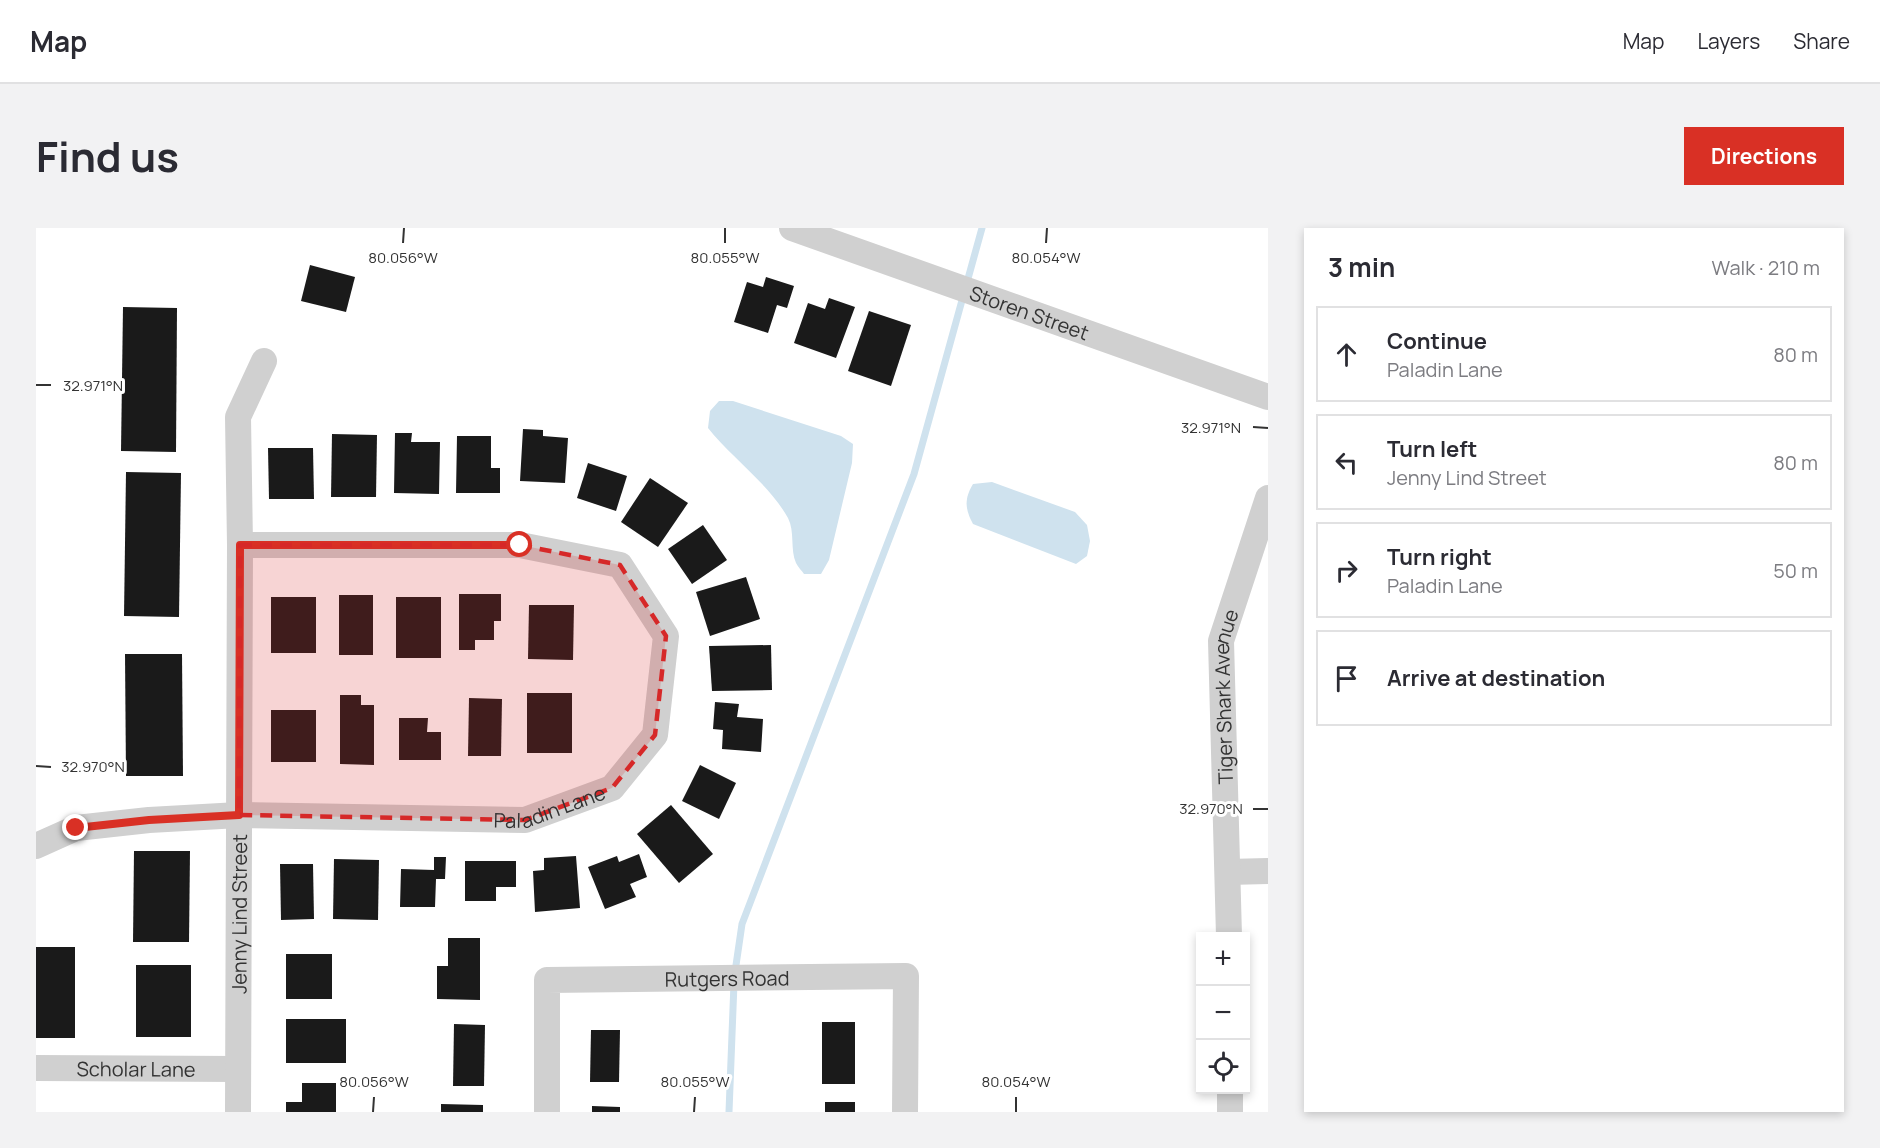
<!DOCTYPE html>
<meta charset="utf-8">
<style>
:root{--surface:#fff;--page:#f2f2f3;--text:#2b2b33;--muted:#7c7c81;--line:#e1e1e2;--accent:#d93025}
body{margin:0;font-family:Manrope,sans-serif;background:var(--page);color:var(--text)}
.controls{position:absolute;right:18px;bottom:18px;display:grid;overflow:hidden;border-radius:0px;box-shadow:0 3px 9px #0003}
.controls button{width:54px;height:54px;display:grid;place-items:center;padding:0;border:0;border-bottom:2px solid var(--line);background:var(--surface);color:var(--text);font:30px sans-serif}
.stop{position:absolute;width:18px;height:18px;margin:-14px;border:4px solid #d93025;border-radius:50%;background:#fff}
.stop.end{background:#d93025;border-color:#fff;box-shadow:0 2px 6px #0008}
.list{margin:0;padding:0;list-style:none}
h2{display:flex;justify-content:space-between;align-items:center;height:78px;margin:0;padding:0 24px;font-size:26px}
h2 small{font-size:20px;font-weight:400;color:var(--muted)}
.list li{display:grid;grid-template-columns:39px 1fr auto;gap:18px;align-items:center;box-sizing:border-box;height:96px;margin:0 12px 12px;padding:0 12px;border:2px solid var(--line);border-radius:0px}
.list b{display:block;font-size:22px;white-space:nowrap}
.list p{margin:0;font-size:20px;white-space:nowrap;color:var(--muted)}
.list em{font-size:20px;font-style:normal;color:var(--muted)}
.icon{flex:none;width:33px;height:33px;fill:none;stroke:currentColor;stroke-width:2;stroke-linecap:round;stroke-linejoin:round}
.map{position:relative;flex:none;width:1232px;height:884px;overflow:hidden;border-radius:0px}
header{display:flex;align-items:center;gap:36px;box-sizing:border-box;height:84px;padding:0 30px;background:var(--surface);border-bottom:2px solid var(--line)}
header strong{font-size:28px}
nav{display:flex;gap:33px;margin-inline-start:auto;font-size:21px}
.intro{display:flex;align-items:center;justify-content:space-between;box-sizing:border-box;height:144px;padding:0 36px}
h1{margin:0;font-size:42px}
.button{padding:15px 27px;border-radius:0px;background:var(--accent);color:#fff;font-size:21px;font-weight:700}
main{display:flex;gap:36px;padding:0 36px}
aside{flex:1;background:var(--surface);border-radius:0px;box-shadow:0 3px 9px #0003}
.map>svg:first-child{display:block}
.water{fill:#cfe2ee}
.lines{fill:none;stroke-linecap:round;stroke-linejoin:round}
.stream{stroke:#cfe2ee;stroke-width:7}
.building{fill:#1a1a1a}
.street{stroke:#d0d0d0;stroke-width:26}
.route{stroke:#d93025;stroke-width:8}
.marked{fill:#d62828;fill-opacity:0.2;stroke:#d62828;stroke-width:4.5;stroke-dasharray:12 8;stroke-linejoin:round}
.ticks{fill:none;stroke:#333;stroke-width:2}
.labels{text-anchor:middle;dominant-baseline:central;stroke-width:6;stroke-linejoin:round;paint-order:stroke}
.street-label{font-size:20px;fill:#333;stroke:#fff}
.ticks-label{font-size:15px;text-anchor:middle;fill:#333;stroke:#fff;stroke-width:6;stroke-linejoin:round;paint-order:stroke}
</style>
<header>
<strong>Map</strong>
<nav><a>Map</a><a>Layers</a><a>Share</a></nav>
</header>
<div class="intro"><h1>Find us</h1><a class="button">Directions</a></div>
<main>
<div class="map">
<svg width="1232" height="884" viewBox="0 0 1232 884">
<rect width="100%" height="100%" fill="#fff"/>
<g class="water">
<path d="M683 173H697L805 208 817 216 816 235 793 332 785 346H768C766 343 762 339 760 335 754 322 759 303 752 290 733 256 696 230 672 200L674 183Z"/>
<path d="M956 254 1039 284 1051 297 1054 313 1051 328 1040 336 937 296C929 281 928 271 937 256Z"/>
</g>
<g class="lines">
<g class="stream">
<path d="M699 744 706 696 878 246 946 0"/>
<path d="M693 884 698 755"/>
</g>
</g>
<g class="building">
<path d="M274 37 319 49 310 84 265 73Z"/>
<path d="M730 49 758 58 751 80 741 77 732 105 698 94 711 54 727 59Z"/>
<path d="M793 70 819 79 800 130 758 115 772 75 789 81Z"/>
<path d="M87 79 141 80 140 224 85 223Z"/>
<path d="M833 83 875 97 855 158 812 143Z"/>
<path d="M487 201 507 202V208L532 210 529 255 484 253Z"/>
<path d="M359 205H376L375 214H404L403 266 358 265Z"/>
<path d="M296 206 341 207 340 269H295Z"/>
<path d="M421 208H455V240H464V265H420Z"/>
<path d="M232 220H277L278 271H233Z"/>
<path d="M552 235 591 248 580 283 541 270Z"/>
<path d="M90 244 145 245 143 389 88 388Z"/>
<path d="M614 250 652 275 622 319 585 294Z"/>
<path d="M667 297 691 332 656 356 632 321Z"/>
<path d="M710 349 724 391 674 408 660 364Z"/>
<path d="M423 366H465V393H458V412H439V422H423Z"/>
<rect x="303" y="367" width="34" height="60"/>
<rect x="235" y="369" width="45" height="56"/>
<rect x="360" y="369" width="45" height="61"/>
<path d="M493 377H538L537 432 492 431Z"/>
<path d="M735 417 736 462 676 463 673 418Z"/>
<path d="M89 426H146L147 548H90Z"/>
<rect x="491" y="465" width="45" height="60"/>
<path d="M304 467H325V477H338V537L304 536Z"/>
<path d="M433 470 466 471 465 528H432Z"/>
<path d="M679 474 703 476 701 489 727 491 725 524 686 521 687 502 677 501Z"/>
<rect x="235" y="482" width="45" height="52"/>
<path d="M363 490H392L391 504H405V532H363Z"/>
<path d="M664 537 700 555 683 591 646 573Z"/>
<path d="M635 577 677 626 643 655 601 606Z"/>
<path d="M98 623H154L153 714H97Z"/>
<path d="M603 626 611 649 594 656 600 669 569 681 552 639 581 628 583 634Z"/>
<path d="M540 628 544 680 499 684 497 643 508 642V630Z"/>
<path d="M398 629H410L409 651H400L399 679H364L365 641 398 642Z"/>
<path d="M298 631 343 632 342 692 297 691Z"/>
<path d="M429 633H480V659H460V673H429Z"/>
<path d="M244 636H277L278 691 245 692Z"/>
<path d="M412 710H444V772L401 771V738H412Z"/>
<rect x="0" y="719" width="39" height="91"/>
<rect x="250" y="726" width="46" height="45"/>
<rect x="100" y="737" width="55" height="72"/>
<rect x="250" y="791" width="60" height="44"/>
<rect x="786" y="794" width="33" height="62"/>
<path d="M418 796 449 797 448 858H417Z"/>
<path d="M555 802H584L583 854H554Z"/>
<path d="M266 855H300V884H250V874H266Z"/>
<rect x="789" y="874" width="30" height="10"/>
<path d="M405 876 447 877V884H405Z"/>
<path d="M556 878 584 879V884H556Z"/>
</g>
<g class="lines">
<g class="street">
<path id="s1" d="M756 0 1232 169"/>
<path id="s2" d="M0 618 40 600 113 592 203 587 489 592 576 560 619 507 630 408 584 337 484 317H204"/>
<path d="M1192 644 1232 643"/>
<path id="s3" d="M1193 708 1185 413 1232 270"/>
<path id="s4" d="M0 840 202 841"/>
<path d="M1194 862V884"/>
<path id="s5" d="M202 884 204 317 202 189 228 133"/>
<path id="s6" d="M511 884V752L870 748 869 884"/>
</g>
</g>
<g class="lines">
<path class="route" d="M40 600 113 592 203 587 204 317H484"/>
</g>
<path class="marked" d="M204 317H484L584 337 630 408 619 507 576 560 489 592 203 587Z"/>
<path class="ticks" d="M367 15 368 0M689 15V0M1010 15 1011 0M0 157H15M1217 199 1232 200M0 538 15 539M1217 581H1232M337 884 338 869M658 884 659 869M980 884V869"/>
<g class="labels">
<g class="street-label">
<text stroke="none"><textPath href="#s1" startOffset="252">Storen Street</textPath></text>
<text stroke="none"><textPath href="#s3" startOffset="240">Tiger Shark Avenue</textPath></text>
<text stroke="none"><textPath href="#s2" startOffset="520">Paladin Lane</textPath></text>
<text stroke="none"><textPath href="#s5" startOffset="198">Jenny Lind Street</textPath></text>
<text stroke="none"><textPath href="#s6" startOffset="312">Rutgers Road</textPath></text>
<text stroke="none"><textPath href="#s4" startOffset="100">Scholar Lane</textPath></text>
</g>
</g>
<g class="ticks-label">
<text x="367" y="35">80.056°W</text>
<text x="689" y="35">80.055°W</text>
<text x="1010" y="35">80.054°W</text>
<text x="57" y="163">32.971°N</text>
<text x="1175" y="205">32.971°N</text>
<text x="57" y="544">32.970°N</text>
<text x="1175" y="586">32.970°N</text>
<text x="338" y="859">80.056°W</text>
<text x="659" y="859">80.055°W</text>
<text x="980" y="859">80.054°W</text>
</g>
</svg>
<div class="controls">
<button>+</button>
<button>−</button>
<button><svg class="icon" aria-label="locate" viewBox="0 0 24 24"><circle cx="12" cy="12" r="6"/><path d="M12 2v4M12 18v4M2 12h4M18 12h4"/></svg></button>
</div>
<div class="stop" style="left:484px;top:317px"></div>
<div class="stop end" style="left:40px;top:600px"></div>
</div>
<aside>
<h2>3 min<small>Walk · 210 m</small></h2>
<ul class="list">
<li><svg class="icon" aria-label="ahead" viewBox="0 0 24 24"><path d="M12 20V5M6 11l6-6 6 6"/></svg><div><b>Continue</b><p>Paladin Lane</p></div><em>80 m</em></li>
<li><svg class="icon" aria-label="left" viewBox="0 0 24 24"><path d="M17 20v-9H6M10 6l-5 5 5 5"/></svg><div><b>Turn left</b><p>Jenny Lind Street</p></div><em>80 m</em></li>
<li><svg class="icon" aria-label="right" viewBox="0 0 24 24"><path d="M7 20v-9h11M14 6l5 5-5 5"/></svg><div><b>Turn right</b><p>Paladin Lane</p></div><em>50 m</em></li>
<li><svg class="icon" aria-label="arrive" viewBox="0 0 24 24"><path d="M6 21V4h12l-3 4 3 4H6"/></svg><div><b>Arrive at destination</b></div></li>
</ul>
</aside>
</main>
